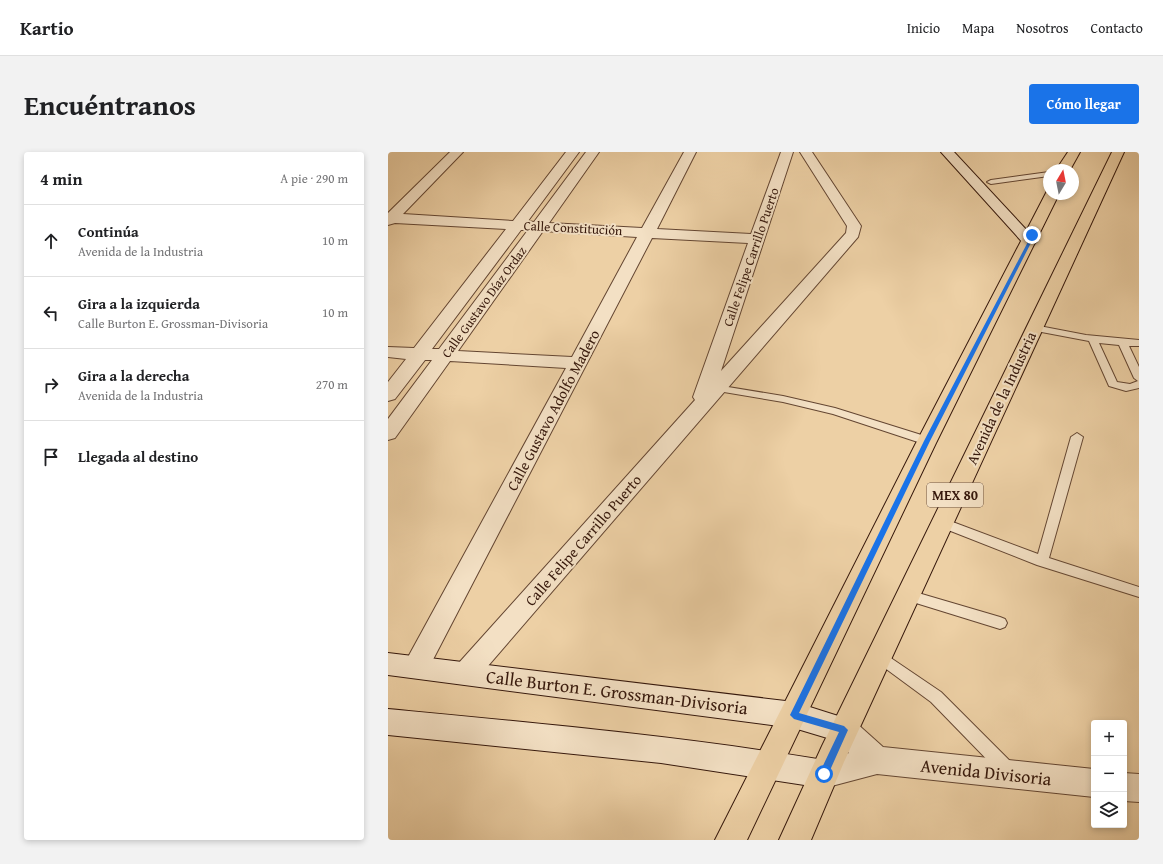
<!DOCTYPE html>
<html lang="es">
<meta charset="utf-8">
<style>
:root{--surface:#fff;--page:#f2f2f2;--text:#202124;--muted:#757577;--line:#e0e0e0;--accent:#1a73e8}
body{margin:0;font-family:"Gentium Book Plus",serif;background:var(--page);color:var(--text)}
.controls{position:absolute;right:12px;bottom:12px;display:grid;overflow:hidden;border-radius:4px;box-shadow:0 2px 6px #0003}
.controls button{width:36px;height:36px;display:grid;place-items:center;padding:0;border:0;border-bottom:1px solid var(--line);background:var(--surface);color:var(--text);font:20px sans-serif}
.compass{position:absolute;left:655px;top:12px;width:36px;height:36px;border-radius:50%;background:var(--surface);box-shadow:0 2px 6px #0003;rotate:10deg}
.stop{position:absolute;width:12px;height:12px;margin:-9px;border:3px solid #1a73e8;border-radius:50%;background:#fff}
.stop.end{background:#1a73e8;border-color:#fff;box-shadow:0 1px 4px #0008}
.list{margin:0;padding:0;list-style:none}
h2{display:flex;justify-content:space-between;align-items:center;height:52px;margin:0;padding:0 16px;font-size:17px}
h2 small{font-size:13px;font-weight:400;color:var(--muted)}
.list li{display:grid;grid-template-columns:26px 1fr auto;gap:12px;align-items:center;box-sizing:border-box;height:72px;padding:0 16px;border-top:1px solid var(--line)}
.list b{display:block;font-size:15px;white-space:nowrap}
.list p{margin:0;font-size:13px;white-space:nowrap;color:var(--muted)}
.list em{font-size:13px;font-style:normal;color:var(--muted)}
.icon{flex:none;width:22px;height:22px;fill:none;stroke:currentColor;stroke-width:2;stroke-linecap:round;stroke-linejoin:round}
.map{position:relative;flex:none;width:751px;height:688px;overflow:hidden;border-radius:4px}
header{display:flex;align-items:center;gap:24px;box-sizing:border-box;height:56px;padding:0 20px;background:var(--surface);border-bottom:1px solid var(--line)}
header strong{font-size:19px}
nav{display:flex;gap:22px;margin-inline-start:auto;font-size:14px}
.intro{display:flex;align-items:center;justify-content:space-between;box-sizing:border-box;height:96px;padding:0 24px}
h1{margin:0;font-size:28px}
.button{padding:10px 18px;border-radius:4px;background:var(--accent);color:#fff;font-size:14px;font-weight:700}
main{display:flex;gap:24px;padding:0 24px}
aside{flex:1;background:var(--surface);border-radius:4px;box-shadow:0 2px 6px #0003}
.map>svg:first-child{display:block}
.lines{fill:none;stroke-linecap:round;stroke-linejoin:round}
.lane-casing{stroke:#644632;stroke-width:2}
.street-casing{stroke:#644632;stroke-width:2}
.secondary-casing{stroke:#36180c;stroke-width:2}
.primary-casing{stroke:#36180c;stroke-width:2}
.lane{fill:#f3e0c4;fill-rule:evenodd}
.street{fill:#f3e0c4;fill-rule:evenodd}
.secondary{fill:#f3e0c4;fill-rule:evenodd}
.primary{fill:#edd0a5;fill-rule:evenodd}
.route{fill:#1a73e8}
.labels{text-anchor:middle;dominant-baseline:central;stroke-width:4;stroke-linejoin:round;paint-order:stroke}
.far-street-label{font-size:13px;fill:#36180c;stroke:#f3e0c4}
.shield{fill:#f3e0c4;stroke:#6f5443;stroke-width:1}
.shield-label{font-size:14px;font-weight:bold;fill:#36180c}
.street-label{font-size:15px;fill:#36180c;stroke:#f3e0c4}
.near-street-label{font-size:18px;fill:#36180c;stroke:#f3e0c4}
</style>
<header>
<strong>Kartio</strong>
<nav><a>Inicio</a><a>Mapa</a><a>Nosotros</a><a>Contacto</a></nav>
</header>
<div class="intro"><h1>Encuéntranos</h1><a class="button">Cómo llegar</a></div>
<main>
<aside>
<h2>4 min<small>A pie · 290 m</small></h2>
<ul class="list">
<li><svg class="icon" aria-label="ahead" viewBox="0 0 24 24"><path d="M12 20V5M6 11l6-6 6 6"/></svg><div><b>Continúa</b><p>Avenida de la Industria</p></div><em>10 m</em></li>
<li><svg class="icon" aria-label="left" viewBox="0 0 24 24"><path d="M17 20v-9H6M10 6l-5 5 5 5"/></svg><div><b>Gira a la izquierda</b><p>Calle Burton E. Grossman-Divisoria</p></div><em>10 m</em></li>
<li><svg class="icon" aria-label="right" viewBox="0 0 24 24"><path d="M7 20v-9h11M14 6l5 5-5 5"/></svg><div><b>Gira a la derecha</b><p>Avenida de la Industria</p></div><em>270 m</em></li>
<li><svg class="icon" aria-label="arrive" viewBox="0 0 24 24"><path d="M6 21V4h12l-3 4 3 4H6"/></svg><div><b>Llegada al destino</b></div></li>
</ul>
</aside>
<div class="map">
<svg width="751" height="688" viewBox="0 0 751 688">
<rect width="100%" height="100%" fill="#edd0a5"/>
<filter id="stains"><feTurbulence type="fractalNoise" baseFrequency=".005" numOctaves="4"/><feColorMatrix values="0 0 0 0 .2 0 0 0 0 .09 0 0 0 0 .02 0 0 0 .5 -.17"/></filter>
<radialGradient id="worn" r=".72"><stop offset=".6" stop-color="#630" stop-opacity="0"/><stop offset="1" stop-color="#630" stop-opacity=".3"/></radialGradient>
<g class="lines">
<defs>
<g id="lane">
<path d="M661 20V24L603 32 599 30 603 28Z"/>
<path d="M646 173 698 183 751 188V194H741L751 215V236L738 239 721 234 701 189 643 178 641 176ZM711 191 731 193 746 226 750 229 742 232 729 230Z"/>
<path d="M328 233 395 244 447 256 543 286 545 289 539 293 445 262 395 250 324 238 323 236Z"/>
<path d="M689 281 695 285 661 406 751 435V445L649 413 550 374 548 371 550 368 554 366 650 402 683 285Z"/>
<path d="M520 438 612 465 617 467 619 471 617 475 612 477 515 447 513 443 515 439Z"/>
<path d="M491 498 553 540 626 613 628 618 626 623 620 626 614 623 543 550 486 508 484 504 486 500Z"/>
</g>
<g id="street">
<path d="M62 0H75L15 62 125 69 178 0H191L140 69 146 70 198 0H211L161 71 254 76 296 0H308L269 77 363 82 393 0H405L333 219 458 81 459 74 412 0H424L473 74 470 85 87 529 78 533 69 529 65 521 69 513 307 248 305 245 360 91 264 86 37 523 28 526 19 523 15 515 19 507 178 216 62 209 7 286 0 288V267L44 208H37L7 247 0 249V230L18 207 0 205V195L26 196 118 77 7 71 0 73V61ZM133 78H140L51 197H44ZM155 79 249 85 184 205 70 199Z"/>
<path d="M456 565 466 569 495 595 706 617V645L489 622 436 636 426 632 421 622 426 612 461 601 446 587 442 578 446 569Z"/>
<path d="M736 621 751 622V650L736 649Z"/>
</g>
<g id="secondary">
<path d="M553 0H566L646 86 649 89 646 92H636Z"/>
<path d="M0 501 406 550 466 569 470 578 466 587 456 591 406 576 0 523Z"/>
<path d="M0 557C146 571 291 584 436 608L446 612 451 622 446 632 436 636 273 611 0 583Z"/>
</g>
<g id="primary">
<path d="M680 0H692L682 18H668Z"/>
<path d="M724 0H736L456 610 423 688H391L434 594Z"/>
<path d="M659 39H661V42H671L548 291 359 688H327L528 291Z"/>
</g>
</defs>
<use href="#lane" class="lane-casing"/>
<use href="#street" class="street-casing"/>
<use href="#secondary" class="secondary-casing"/>
<use href="#primary" class="primary-casing"/>
<use href="#lane" class="lane"/>
<use href="#street" class="street"/>
<use href="#secondary" class="secondary"/>
<use href="#primary" class="primary"/>
</g>
<path class="route" d="M644 82 647 83 542 289 411 561 456 574 460 578 439 625 436 627 431 622 451 580 406 567 402 563 536 289Z"/>
<g class="labels">
<g class="far-street-label">
<text transform="translate(185 76) rotate(3)">Calle Constitución</text>
<text transform="translate(363 105) rotate(-71)">Calle Felipe Carrillo Puerto</text>
<text transform="translate(96 150) rotate(-54)">Calle Gustavo Díaz Ordaz</text>
</g>
<rect class="shield" x="539" y="331" width="56" height="24" rx="3"/>
<g class="shield-label">
<text x="567" y="343">MEX 80</text>
</g>
<g class="street-label">
<text transform="translate(613 246) rotate(-65)">Avenida de la Industria</text>
<text transform="translate(165 258) rotate(-62)">Calle Gustavo Adolfo Madero</text>
<text transform="translate(195 388) rotate(-49)">Calle Felipe Carrillo Puerto</text>
</g>
<g class="near-street-label">
<text transform="translate(229 540) rotate(7)">Calle Burton E. Grossman-Divisoria</text>
<text transform="translate(598 620) rotate(6)">Avenida Divisoria</text>
</g>
</g>
<rect width="100%" height="100%" filter="url(#stains)"/>
<rect width="100%" height="100%" fill="url(#worn)"/>
</svg>
<div class="controls">
<button>+</button>
<button>−</button>
<button><svg class="icon" aria-label="layers" viewBox="0 0 24 24"><path d="M12 4l9 5-9 5-9-5zM3 14l9 5 9-5"/></svg></button>
</div>
<svg class="compass" viewBox="-18 -18 36 36"><path d="M0-13l5 13h-10z" fill="#e53935"/><path d="M0 13l5-13h-10z" fill="#757577"/></svg>
<div class="stop" style="left:436px;top:622px"></div>
<div class="stop end" style="left:644px;top:83px"></div>
</div>
</main>
